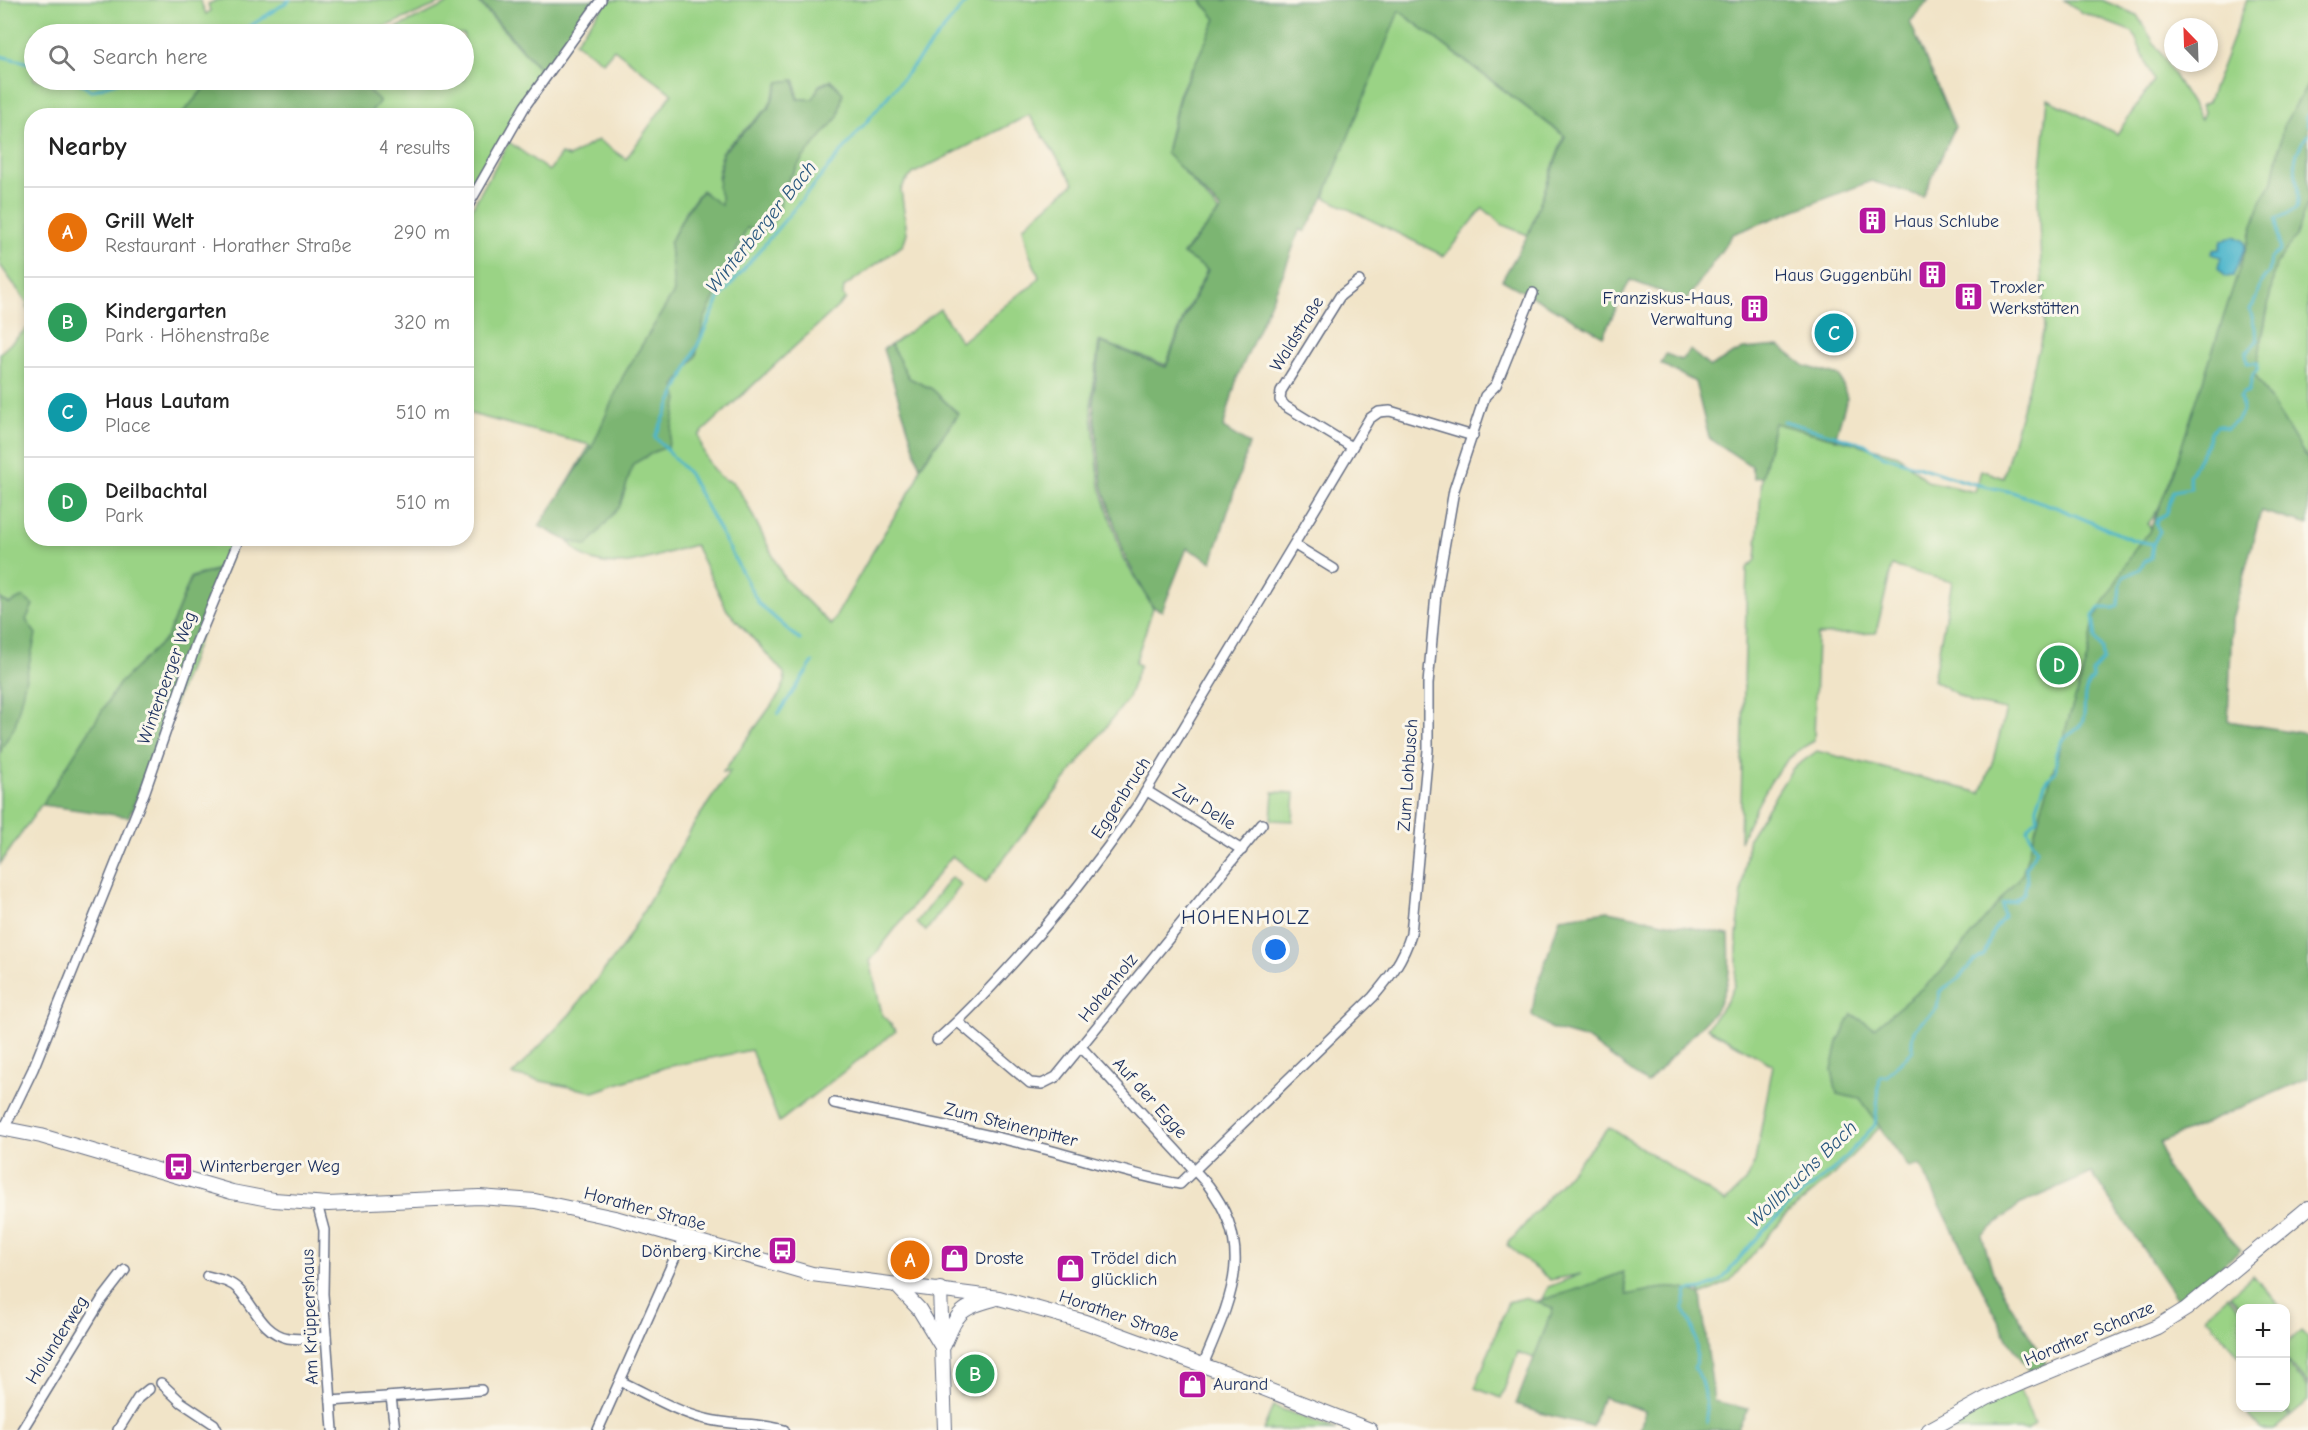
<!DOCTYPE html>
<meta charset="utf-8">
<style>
:root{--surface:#fff;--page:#f6f6f6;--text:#222;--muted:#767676;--line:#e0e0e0;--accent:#b5179e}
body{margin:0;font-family:"Comic Neue",sans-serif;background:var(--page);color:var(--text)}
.controls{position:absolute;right:18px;bottom:18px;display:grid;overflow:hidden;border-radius:12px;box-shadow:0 3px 9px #0003}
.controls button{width:54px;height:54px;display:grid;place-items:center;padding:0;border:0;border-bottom:2px solid var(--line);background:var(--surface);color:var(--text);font:30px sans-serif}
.compass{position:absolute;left:2164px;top:18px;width:54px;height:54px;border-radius:50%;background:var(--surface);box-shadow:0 3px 9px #0003;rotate:337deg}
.you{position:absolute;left:1276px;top:950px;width:21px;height:21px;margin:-15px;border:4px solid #fff;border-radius:50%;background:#1a73e8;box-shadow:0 0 0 9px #1a73e833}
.badge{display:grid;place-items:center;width:39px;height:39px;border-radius:50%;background:var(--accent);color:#fff;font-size:20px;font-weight:700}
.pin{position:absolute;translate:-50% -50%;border:3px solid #fff;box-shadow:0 2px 6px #0006}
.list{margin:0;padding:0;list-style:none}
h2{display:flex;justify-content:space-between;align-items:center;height:78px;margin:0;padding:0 24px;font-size:26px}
h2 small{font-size:20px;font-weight:400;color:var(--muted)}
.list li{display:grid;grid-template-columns:39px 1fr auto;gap:18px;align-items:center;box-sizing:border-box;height:90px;padding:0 24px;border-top:2px solid var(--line)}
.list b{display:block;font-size:22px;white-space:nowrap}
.list p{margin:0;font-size:20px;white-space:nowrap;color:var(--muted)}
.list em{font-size:20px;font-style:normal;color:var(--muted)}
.icon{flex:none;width:33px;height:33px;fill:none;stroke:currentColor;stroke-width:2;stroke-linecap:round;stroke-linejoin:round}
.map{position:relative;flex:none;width:2308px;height:1430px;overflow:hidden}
.search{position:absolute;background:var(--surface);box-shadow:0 3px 9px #0003;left:24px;top:24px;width:450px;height:66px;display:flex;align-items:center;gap:15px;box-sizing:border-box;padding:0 21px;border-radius:33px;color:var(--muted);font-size:22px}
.panel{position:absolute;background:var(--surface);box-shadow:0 3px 9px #0003;left:24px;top:108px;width:450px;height:438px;border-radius:24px}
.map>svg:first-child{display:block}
.green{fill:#9ad385;stroke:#5a8172;stroke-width:1.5;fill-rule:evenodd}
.forest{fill:#7bb572;stroke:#4b7268;stroke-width:1.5}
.water{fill:#4db6cb;stroke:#347294;stroke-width:1.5}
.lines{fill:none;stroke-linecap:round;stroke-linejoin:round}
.stream{stroke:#4db6cb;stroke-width:3}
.street-casing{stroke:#666e83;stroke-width:12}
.secondary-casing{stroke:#666e83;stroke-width:16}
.street{stroke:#fff;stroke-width:9}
.secondary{stroke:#fff;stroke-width:14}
.labels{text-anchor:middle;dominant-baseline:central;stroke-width:6;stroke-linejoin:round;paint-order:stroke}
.poi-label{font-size:18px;fill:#1b2f5e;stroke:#fbf7ec;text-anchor:start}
.street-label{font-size:18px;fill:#1b2f5e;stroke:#fbf7ec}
.water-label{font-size:20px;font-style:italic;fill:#2a587f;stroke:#fbf7ec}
.neighbourhood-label{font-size:20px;letter-spacing:1.5px;fill:#1b2f5e;stroke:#fbf7ec}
</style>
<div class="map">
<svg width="2308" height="1430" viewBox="0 0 2308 1430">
<rect width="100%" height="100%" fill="#fbf7ec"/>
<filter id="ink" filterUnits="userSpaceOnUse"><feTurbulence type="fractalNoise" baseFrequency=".0167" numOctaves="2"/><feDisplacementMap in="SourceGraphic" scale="12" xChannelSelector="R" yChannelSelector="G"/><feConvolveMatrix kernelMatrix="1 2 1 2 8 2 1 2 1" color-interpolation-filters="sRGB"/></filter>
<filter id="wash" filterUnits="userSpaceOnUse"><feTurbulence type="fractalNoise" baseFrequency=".008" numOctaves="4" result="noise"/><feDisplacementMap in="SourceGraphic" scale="24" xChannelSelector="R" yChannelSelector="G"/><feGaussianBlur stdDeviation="1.35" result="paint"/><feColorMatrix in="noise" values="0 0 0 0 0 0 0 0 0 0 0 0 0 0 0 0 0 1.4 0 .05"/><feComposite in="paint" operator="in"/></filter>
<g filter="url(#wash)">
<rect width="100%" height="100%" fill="#f1e4c8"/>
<g class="green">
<path d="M0 0H200L206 14 210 11 208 4 218 0H448L368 34H34V80H464V34H383L456 0H476L542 72 521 104 467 200 466 116 369 115 370 113 366 116H32L31 318 26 306 28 304 0 265Z"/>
<path d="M608 0H1200L1216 19 1207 38 1228 13 1424 0 1411 20 1564 136 1528 235 1503 225 1483 208 1444 256 1324 197 1339 160 1177 159 1166 151 1219 212 1183 253 1207 270 1184 316 1166 365 1099 341 1091 406 1100 486 1123 558 1153 608 1135 663 1140 665 1127 700 986 882 952 856 870 961 882 1014 896 1031 779 1122 751 1050 666 1067 594 1092 512 1075 570 1014 623 946 696 821 730 771 723 772 779 695 785 682 784 673 727 610 695 545C659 553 622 575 585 557 576 552 568 541 561 534L559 498 590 445 467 413V217L509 142 549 171 561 154 569 157 598 140 626 159 672 94 614 49 603 62 575 42ZM1192 67 1208 81 1167 148 1179 95ZM795 80 798 99H813L819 85 831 80 839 88 814 119 718 179 722 151 768 108 779 82ZM1029 115 1074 183 1023 227 1029 253 1039 277 1032 286 1019 294 961 342 940 309 891 345 909 378 932 389 959 414 920 467 917 480 875 548 831 625 784 578 745 500 733 482C713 479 702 453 699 435L846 299 843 296 844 287 903 245 907 233 901 190 905 182 914 173ZM702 190 706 193 700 201 672 265 670 243 686 211Z"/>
<path d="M2064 0H2102L2137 15 2201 119 2204 112 2201 106 2208 102 2247 0H2308V177L2292 242 2308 201V461L2255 375 2268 308 2164 509 2157 511 2148 524 2153 534 2099 626 2037 851 1875 1120 1880 1127 1831 1177 1785 1216 1729 1282 1701 1295 1700 1291 1552 1312 1534 1358 1518 1352 1501 1398 1475 1388 1508 1302 1524 1298 1540 1303 1548 1287 1581 1274 1550 1280 1507 1245 1609 1127 1725 1202 1745 1182 1755 1161 1773 1065 1707 1028 1727 1001 1734 986 1737 966V936L1745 862 1749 837 1792 769 1817 751 1981 793 1993 760 2006 710 1972 703 1933 680 1952 582 1892 566 1876 633 1817 635 1814 741C1803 747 1792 754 1784 764 1769 780 1748 822 1740 842L1747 568 1756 560 1762 477 1774 422 1898 455 1927 481 1975 492 1981 470 2003 478 2044 329 2038 199 2048 99 2117 134 2154 81 2133 32 2081 12Z"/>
<path d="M31 325 32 538 235 539 225 560 230 556 135 810 41 805 0 864V610L16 601 10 604 0 599V353ZM218 569V570L169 632 191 577Z"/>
<path d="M1273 792 1295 793 1293 821 1271 820Z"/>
<path d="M951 877 961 885 926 931 916 923Z"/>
<path d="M2253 1275 2282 1308H2242L2230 1295Z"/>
<path d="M2228 1296 2240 1310V1357L2205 1316Z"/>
<path d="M2301 1331 2308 1338V1385L2286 1359V1344Z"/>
<path d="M961 1362 991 1366 981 1395 960 1394Z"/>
<path d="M2286 1362 2308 1388V1401L2291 1415 2285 1408Z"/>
<path d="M2020 1390 2034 1424 2026 1430H1936L1993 1399Z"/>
<path d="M1273 1406 1337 1430H1263Z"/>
<path d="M2242 1408H2282L2290 1416 2274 1430H2262Z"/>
</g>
<g class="forest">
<path d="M478 0H595L542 71Z"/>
<path d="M1201 0H1929L1910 22 1955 127 1923 197 1871 181 1733 234 1686 301 1630 280 1603 336 1502 280 1528 235 1565 136 1399 11 1324 197 1305 232 1300 229 1284 272 1237 378 1223 428 1249 444 1212 562 1187 548 1162 611 1153 607 1125 557 1102 485 1093 403 1100 342 1166 367 1185 317 1208 270 1183 254 1221 210 1166 153 1180 95 1216 19Z"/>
<path d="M211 80H357L380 101 368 115H181Z"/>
<path d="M794 80 797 99H813L819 86 831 81 843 93 838 117 803 158 782 189 779 213 766 231 747 228 704 320 696 356 675 386 678 399 668 447 656 451 633 464 620 506 587 546 564 539 539 526 592 447 623 376 674 292 670 243 686 212 702 191 721 205V196L718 187 723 152 769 108 779 82Z"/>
<path d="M2308 84V201L2295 238 2276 264 2255 375 2308 460V525L2261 511 2232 619 2228 721 2308 734V1078L2160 1143 2166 1168 2241 1250 2178 1301 2092 1173 2019 1205 1982 1236 1995 1279 2046 1363 2030 1371 2008 1340 1920 1165 1909 1168 1860 1099 1837 1094 1832 1070 1838 1042 1852 1014 1874 1028 1939 974 2022 874 2088 655 2094 620 2136 547 2149 532 2173 473 2261 201 2273 181 2283 126Z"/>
<path d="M891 345 909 378 932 389 958 414 920 467 883 349Z"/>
<path d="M1779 346 1805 366 1840 376 1847 398 1835 439 1774 423 1762 477 1754 478 1751 466 1709 438 1695 382 1661 364 1666 354 1681 360 1690 350 1710 367 1743 349Z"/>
<path d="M221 569 191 642 129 817 42 805 119 684 167 637 191 578Z"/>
<path d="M23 597 33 605 26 620 36 634 15 726 2 747 0 754V599L9 604Z"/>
<path d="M1608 911 1729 935C1730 968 1732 983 1714 1012L1647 1083 1587 1039 1552 1029 1532 1015 1535 993 1560 918Z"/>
<path d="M1623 1272 1627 1295C1655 1289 1674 1282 1701 1295L1714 1401 1748 1409 1737 1430H1640L1645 1411 1603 1397 1592 1426 1540 1413 1516 1404 1553 1309 1544 1306 1538 1301 1581 1288Z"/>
</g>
<path class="water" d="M2234 236 2244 241 2245 247 2233 276 2226 277 2218 268 2221 257 2212 254 2213 250 2220 249 2222 241Z"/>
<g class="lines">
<g class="stream">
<path d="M238 34 290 0"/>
<path d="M0 56 34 64"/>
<path d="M76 80 91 91 124 80"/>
<path d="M2308 114 2306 118 2308 125"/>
<path d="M1783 421 1865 444 1882 455 1970 483 2012 492 2058 508 2133 540 2153 544"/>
<path d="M800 640 759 604 689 474 655 437 719 299 968 0"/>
<path d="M778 714 813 662"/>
<path d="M1707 1423C1707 1411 1703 1374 1694 1368 1700 1358 1695 1331 1690 1321 1688 1316 1685 1313 1683 1308L1687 1291 1703 1289 1721 1281 1752 1243 1790 1204 1835 1168 1875 1125 1880 1077 1887 1076C1890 1068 1906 1060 1913 1050 1908 1025 1923 1024 1937 1008L1940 991 1959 978 1972 963 1984 955 1993 931 2004 917 2002 904 2014 901 2024 893 2027 881 2026 866 2037 850 2027 829 2037 818V807L2045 783 2056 771V753L2063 738C2101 720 2072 702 2093 679L2092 672 2103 660 2102 649 2096 639 2093 616 2099 608H2114L2118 605 2120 586 2124 577 2140 569 2144 562 2151 558 2153 544 2160 531 2156 525 2157 519 2167 513 2173 491 2191 488 2189 476 2207 444 2210 432 2218 425 2227 428 2237 420 2243 410 2240 397 2243 393 2249 391 2253 374 2257 371 2258 363H2247L2246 353 2258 340 2250 309C2260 298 2256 282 2269 273L2271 258 2280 251 2276 219 2297 209C2303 179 2283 164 2308 135"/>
</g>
</g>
</g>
<g filter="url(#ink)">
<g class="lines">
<defs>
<g id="street">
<path d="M466 209 525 106 601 0"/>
<path d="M1352 447 1285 406 1280 400 1281 391 1340 296 1359 281"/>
<path d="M1295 545 1334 569"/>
<path d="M1147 791 1242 850"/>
<path d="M958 1022 1030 1083 1042 1084 1056 1077 1262 824"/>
<path d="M937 1040C960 1020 981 998 1002 975 1051 922 1096 866 1137 806L1369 419 1379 412 1390 411 1473 436"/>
<path d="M1081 1047 1208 1185C1257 1249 1230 1300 1203 1365"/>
<path d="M834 1103C902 1117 970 1130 1037 1147 1085 1159 1132 1175 1180 1184L1373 997C1390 977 1403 960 1411 934L1428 750V684L1436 594 1454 490 1485 396 1496 385 1533 293"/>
<path d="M4 1129 33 1069 145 791 196 644 240 538"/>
<path d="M317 1204 324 1230 323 1294 333 1430"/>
<path d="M207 1276C218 1279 230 1281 238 1289 254 1305 262 1333 288 1338 299 1340 314 1338 326 1337"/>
<path d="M620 1381C648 1394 676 1412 706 1419 732 1426 759 1422 784 1430"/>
<path d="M161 1383 181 1402 214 1424 217 1430"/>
<path d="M391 1397 395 1430"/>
<path d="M331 1401 481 1390"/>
<path d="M22 1430 101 1301 125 1270"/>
<path d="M118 1430 138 1398 149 1389"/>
<path d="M598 1430 684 1237"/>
</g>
<g id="secondary">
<path d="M0 1128 41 1136 232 1192 274 1200 328 1204 479 1197 535 1201 615 1218 812 1274 999 1298 1085 1322 1227 1374 1370 1430"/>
<path d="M896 1285 919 1309 942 1347"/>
<path d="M940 1289 945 1430"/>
<path d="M944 1345C958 1312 959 1308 994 1299"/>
<path d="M1929 1430 1987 1398 2021 1383 2157 1327 2186 1309 2308 1208"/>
</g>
</defs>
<use href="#street" class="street-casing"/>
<use href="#secondary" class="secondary-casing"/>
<use href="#street" class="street"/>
<use href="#secondary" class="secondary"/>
</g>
</g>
<defs>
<symbol id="building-square" viewBox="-11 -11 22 22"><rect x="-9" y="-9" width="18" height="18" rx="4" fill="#b5179e" stroke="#fbf7ec"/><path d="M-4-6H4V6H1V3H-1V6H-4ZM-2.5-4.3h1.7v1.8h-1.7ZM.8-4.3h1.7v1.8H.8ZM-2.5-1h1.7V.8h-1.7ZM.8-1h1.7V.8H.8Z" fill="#fff"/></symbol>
<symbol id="bus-square" viewBox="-11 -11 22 22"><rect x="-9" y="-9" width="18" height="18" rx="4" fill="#b5179e" stroke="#fbf7ec"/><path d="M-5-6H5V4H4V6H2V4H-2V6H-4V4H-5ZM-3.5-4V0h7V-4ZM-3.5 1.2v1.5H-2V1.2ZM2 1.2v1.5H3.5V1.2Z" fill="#fff"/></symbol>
<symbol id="shop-square" viewBox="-11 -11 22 22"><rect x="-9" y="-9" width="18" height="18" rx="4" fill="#b5179e" stroke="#fbf7ec"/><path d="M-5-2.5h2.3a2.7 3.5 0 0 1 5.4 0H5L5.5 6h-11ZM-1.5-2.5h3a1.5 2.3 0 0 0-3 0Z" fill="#fff"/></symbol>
</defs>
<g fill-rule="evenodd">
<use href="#building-square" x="1856" y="204" width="33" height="33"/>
<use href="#building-square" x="1916" y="258" width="33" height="33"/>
<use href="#building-square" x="1952" y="280" width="33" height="33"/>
<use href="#building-square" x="1738" y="292" width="33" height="33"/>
<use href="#bus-square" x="162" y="1150" width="33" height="33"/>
<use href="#bus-square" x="766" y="1234" width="33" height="33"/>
<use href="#shop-square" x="938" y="1242" width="33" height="33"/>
<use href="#shop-square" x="1054" y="1252" width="33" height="33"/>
<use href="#shop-square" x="1176" y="1368" width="33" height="33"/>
</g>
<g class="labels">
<g class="poi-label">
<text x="1894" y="221">Haus Schlube</text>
<text x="1912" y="275" text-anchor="end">Haus Guggenbühl</text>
<text x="1990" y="287">Troxler<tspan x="1990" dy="21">Werkstätten</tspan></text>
<text x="1733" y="298" text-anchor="end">Franziskus-Haus,<tspan x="1733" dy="21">Verwaltung</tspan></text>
<text x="200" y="1166">Winterberger Weg</text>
<text x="761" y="1251" text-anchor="end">Dönberg Kirche</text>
<text x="975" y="1258">Droste</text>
<text x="1091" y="1258">Trödel dich<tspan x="1091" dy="21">glücklich</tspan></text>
<text x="1213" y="1384">Aurand</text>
</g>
<g class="street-label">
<text transform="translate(1297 334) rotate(-58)">Waldstraße</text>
<text transform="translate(167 678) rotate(-70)">Winterberger Weg</text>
<text transform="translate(1408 775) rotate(-86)">Zum Lohbusch</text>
<text transform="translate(1121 798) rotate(-57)">Eggenbruch</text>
<text transform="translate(1204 807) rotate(32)">Zur Delle</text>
<text transform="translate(1108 988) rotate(-51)">Hohenholz</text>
<text transform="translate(1150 1098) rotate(48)">Auf der Egge</text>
<text transform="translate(1011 1125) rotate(14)">Zum Steinenpitter</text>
<text transform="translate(645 1209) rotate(15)">Horather Straße</text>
<text transform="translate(1119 1316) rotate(19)">Horather Straße</text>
<text transform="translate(310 1317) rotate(-92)">Am Krüppershaus</text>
<text transform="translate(2089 1334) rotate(-23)">Horather Schanze</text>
<text transform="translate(57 1340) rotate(-58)">Holunderweg</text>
</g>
<g class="water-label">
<text transform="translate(761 227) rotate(-51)">Winterberger Bach</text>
<text transform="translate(1802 1174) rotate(-44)">Wollbruchs Bach</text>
</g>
<g class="neighbourhood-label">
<text x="1246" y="917">HOHENHOLZ</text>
</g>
</g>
</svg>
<div class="controls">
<button>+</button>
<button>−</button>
</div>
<svg class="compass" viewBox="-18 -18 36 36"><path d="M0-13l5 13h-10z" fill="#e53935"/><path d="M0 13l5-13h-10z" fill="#767676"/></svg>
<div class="you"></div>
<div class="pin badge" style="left:910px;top:1260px;background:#e8710a">A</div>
<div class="pin badge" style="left:975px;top:1374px;background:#2e9e5b">B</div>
<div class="pin badge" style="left:1834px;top:333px;background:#0f9aa8">C</div>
<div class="pin badge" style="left:2059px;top:665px;background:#2e9e5b">D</div>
<div class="search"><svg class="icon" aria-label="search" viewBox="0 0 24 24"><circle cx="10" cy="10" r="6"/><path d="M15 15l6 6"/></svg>Search here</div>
<section class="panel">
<h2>Nearby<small>4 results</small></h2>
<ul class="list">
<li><span class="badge" style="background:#e8710a">A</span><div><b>Grill Welt</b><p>Restaurant · Horather Straße</p></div><em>290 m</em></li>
<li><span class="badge" style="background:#2e9e5b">B</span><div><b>Kindergarten</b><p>Park · Höhenstraße</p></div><em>320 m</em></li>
<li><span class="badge" style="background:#0f9aa8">C</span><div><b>Haus Lautam</b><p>Place</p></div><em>510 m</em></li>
<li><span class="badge" style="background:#2e9e5b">D</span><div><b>Deilbachtal</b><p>Park</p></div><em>510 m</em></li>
</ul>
</section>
</div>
